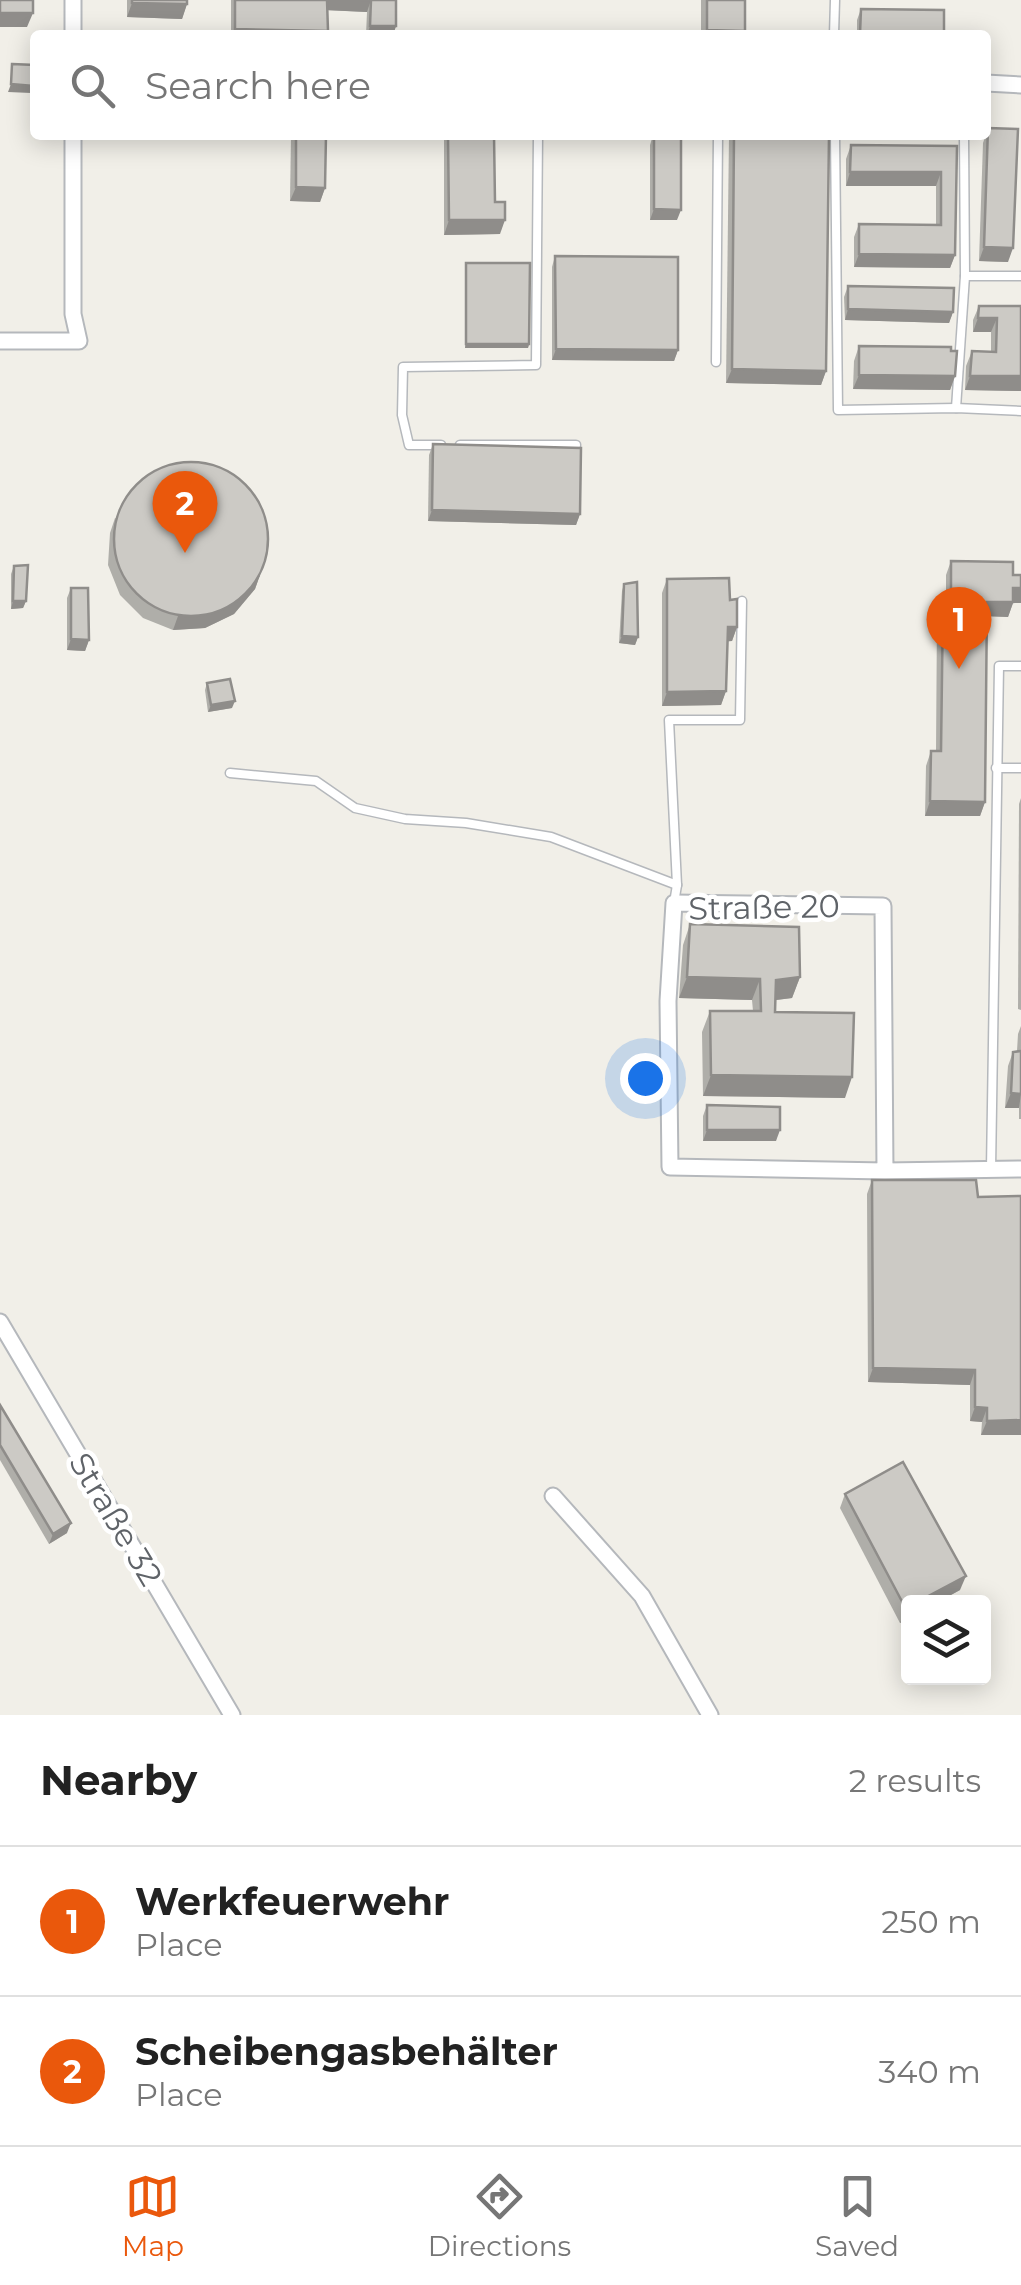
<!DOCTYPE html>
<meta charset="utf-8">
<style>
:root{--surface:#fff;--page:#f6f6f6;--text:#222;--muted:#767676;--line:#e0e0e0;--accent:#ea580c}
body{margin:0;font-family:Montserrat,sans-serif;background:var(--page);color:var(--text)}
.controls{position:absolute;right:30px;bottom:30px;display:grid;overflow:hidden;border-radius:10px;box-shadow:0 5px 25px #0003}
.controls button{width:90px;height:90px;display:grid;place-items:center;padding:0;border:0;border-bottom:2px solid var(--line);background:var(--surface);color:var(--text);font:50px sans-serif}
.you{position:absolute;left:645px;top:1078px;width:35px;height:35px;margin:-25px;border:8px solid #fff;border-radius:50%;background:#1a73e8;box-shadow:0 0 0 15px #1a73e833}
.badge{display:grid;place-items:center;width:65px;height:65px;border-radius:50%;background:var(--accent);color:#fff;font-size:32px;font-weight:700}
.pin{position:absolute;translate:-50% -82px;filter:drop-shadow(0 2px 5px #0008)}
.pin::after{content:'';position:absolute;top:52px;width:35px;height:30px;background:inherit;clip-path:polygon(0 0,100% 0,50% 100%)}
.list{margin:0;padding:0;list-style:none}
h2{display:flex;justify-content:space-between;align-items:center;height:130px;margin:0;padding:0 40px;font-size:42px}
h2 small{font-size:32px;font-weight:400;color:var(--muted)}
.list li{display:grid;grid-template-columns:65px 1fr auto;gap:30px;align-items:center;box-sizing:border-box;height:150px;padding:0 40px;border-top:2px solid var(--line)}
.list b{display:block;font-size:38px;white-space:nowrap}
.list p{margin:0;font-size:32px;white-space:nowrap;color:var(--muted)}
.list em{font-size:32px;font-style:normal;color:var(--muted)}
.icon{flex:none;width:55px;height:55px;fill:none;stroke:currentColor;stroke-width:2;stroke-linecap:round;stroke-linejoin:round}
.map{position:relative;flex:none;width:1021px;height:1715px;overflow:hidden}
.search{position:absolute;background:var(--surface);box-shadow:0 5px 25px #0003;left:30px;right:30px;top:30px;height:110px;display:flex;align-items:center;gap:25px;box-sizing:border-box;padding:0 35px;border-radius:10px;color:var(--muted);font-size:38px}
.sheet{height:430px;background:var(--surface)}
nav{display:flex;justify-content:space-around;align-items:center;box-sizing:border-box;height:140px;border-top:2px solid var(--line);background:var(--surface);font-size:28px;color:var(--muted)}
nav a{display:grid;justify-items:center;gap:5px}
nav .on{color:var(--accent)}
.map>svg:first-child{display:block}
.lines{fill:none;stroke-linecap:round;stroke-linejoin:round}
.service-casing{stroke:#b5b8bc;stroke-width:11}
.minor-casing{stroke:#b5b8bc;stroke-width:19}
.service{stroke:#fff;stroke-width:8}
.minor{stroke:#fff;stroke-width:15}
.wall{fill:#afaea9}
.shaded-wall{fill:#8f8d8a}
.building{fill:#cccac5;stroke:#8f8d8a;stroke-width:2.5}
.labels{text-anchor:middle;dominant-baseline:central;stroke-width:9;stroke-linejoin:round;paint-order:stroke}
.street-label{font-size:32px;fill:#5f6368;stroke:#fff}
</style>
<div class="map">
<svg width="1021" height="1715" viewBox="0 0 1021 1715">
<rect width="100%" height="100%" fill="#f1efe8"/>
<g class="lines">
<defs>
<g id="service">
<path d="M834 35 835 0"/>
<path d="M835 135 838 410 956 408 1021 411"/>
<path d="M964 135 965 276H1021"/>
<path d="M716 362 718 135"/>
<path d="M956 408 965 276"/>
<path d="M441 445H409L402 415 403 367 536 365 538 135"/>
<path d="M460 445H576"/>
<path d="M996 768H1021"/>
<path d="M230 773 316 781 355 808 405 819 466 823 551 837 677 885"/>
<path d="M674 903 677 885 669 720H740L742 601"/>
<path d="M991 1169 999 666H1021"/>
</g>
<g id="minor">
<path d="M73 0V35"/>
<path d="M986 83 1021 85"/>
<path d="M0 341H79L73 314V135"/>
<path d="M885 1171 883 906 674 903 668 1001 670 1167 885 1171 1021 1169"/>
<path d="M0 1322 232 1715"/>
<path d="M553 1496 642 1596 710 1715"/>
</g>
</defs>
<use href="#service" class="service-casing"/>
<use href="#minor" class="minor-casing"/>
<use href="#service" class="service"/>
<use href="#minor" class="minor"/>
</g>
<g class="wall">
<path d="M127 0H187V4L182 19 127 17Z"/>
<path d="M231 0H396V26L393 35H366L367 12 327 10 326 35H231Z"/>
<path d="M701 0H745L743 35H701Z"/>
<path d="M861 9 944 35H857V20Z"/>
<path d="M988 128 1008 262 979 261 983 143Z"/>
<path d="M291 135H326L325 188 320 202 290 201Z"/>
<path d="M444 135H494L495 202 500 234 444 235Z"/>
<path d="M653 135 677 220H650V145Z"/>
<path d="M729 135H829L826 371 821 385 726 383Z"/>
<path d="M851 145 957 146 955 255 950 268 854 267V237L859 224 936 225V186H846V159Z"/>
<path d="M555 256 678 350 674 361 552 360V267Z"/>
<path d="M466 263 529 344 528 348H465V267Z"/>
<path d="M848 286 953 312 949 323 845 320 844 297Z"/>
<path d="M979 306H1021V391L965 390 966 366 972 351 991 352V332H973V320Z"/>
<path d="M859 346 951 351 955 376 950 390 853 389 854 361Z"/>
<path d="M433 444 580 514 576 525 428 521 429 455Z"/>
<path d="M115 518 260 575 255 589 234 614 205 628 173 630 143 618 120 595 108 565 110 533Z"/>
<path d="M951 561 1013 603 1008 617 987 616 985 802 980 816H925L926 766 931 751H936L937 615 943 601H946V575Z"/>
<path d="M14 566 26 601 23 608 11 609V574Z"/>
<path d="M667 579 730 600 737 627 732 641H727L726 691 721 705 662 706V593Z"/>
<path d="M624 584 638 637 635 645 619 643 622 591Z"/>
<path d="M71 588 89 640 85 651 67 650V598Z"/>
<path d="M207 683 232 708 208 712 205 690Z"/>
<path d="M1021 798V1010L1018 1009 1019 804Z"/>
<path d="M690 924 800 977 792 998 776 1000 775 1012 845 1098 703 1096 702 1032 710 1011H753L752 1000 679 998 683 945Z"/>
<path d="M1021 1026V1119H1019V1108H1005L1008 1066 1013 1052 1017 1051 1018 1034Z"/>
<path d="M707 1105 776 1141H703V1116Z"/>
<path d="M872 1180 978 1197 1021 1435H981L982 1422 970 1421V1385L868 1382 867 1194Z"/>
<path d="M0 1405 67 1533 49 1544 0 1460Z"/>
<path d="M845 1494 960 1590 900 1623 840 1508Z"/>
</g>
<g class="shaded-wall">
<path d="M327 0H371L367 12 323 10Z"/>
<path d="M132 3 187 4 182 19 127 17Z"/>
<path d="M0 13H33L27 27H0Z"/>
<path d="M370 26H396L393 35H367Z"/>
<path d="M235 29 328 31 326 35H233Z"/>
<path d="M707 30 745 31 743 35H705Z"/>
<path d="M11 84 34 86 31 93 8 92Z"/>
<path d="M850 172H941L936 186H846Z"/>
<path d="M296 187 325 188 320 202 290 201Z"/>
<path d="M654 209 681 210 677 220H650Z"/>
<path d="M449 220H505L500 234 444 235Z"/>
<path d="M984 247 1013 248 1008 262 979 261Z"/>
<path d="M859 254 955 255 950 268 854 267Z"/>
<path d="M848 309 953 312 949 323 845 320Z"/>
<path d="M978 318H997L991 332H973Z"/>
<path d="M466 344H529L528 348H465Z"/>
<path d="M556 349 678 350 674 361 552 360Z"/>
<path d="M732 369 826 371 821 385 726 383Z"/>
<path d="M859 375 955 376 950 390 853 389Z"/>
<path d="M970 376H1021V391L965 390Z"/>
<path d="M432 510 580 514 576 525 428 521Z"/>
<path d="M260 575 255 589 234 614 205 628 173 630 178 616Z"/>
<path d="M1013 588H1021V603H1013L1008 617 982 616 987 602Z"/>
<path d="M13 601H26L23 608 11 609Z"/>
<path d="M728 627H737L732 641 722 642Z"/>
<path d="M622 636 638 637 635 645 619 643Z"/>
<path d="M71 639 89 640 85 651 67 650Z"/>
<path d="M726 691 721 705 662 706 667 692Z"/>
<path d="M235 701 232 708 208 712 211 705Z"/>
<path d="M930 801 985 802 980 816H925Z"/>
<path d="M687 977 760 979 752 1000 679 998Z"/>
<path d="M800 977 792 998 768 1001 776 980Z"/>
<path d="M711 1075 852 1077 845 1098 703 1096Z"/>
<path d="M1011 1093 1021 1094 1019 1108H1005Z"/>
<path d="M707 1130H780L776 1141H703Z"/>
<path d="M873 1368 975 1370 970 1385 868 1382Z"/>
<path d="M975 1407 987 1408 982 1422 970 1421Z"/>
<path d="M1021 1420V1435H981L987 1421Z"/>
<path d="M71 1523 67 1533 49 1544 53 1534Z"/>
<path d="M966 1576 960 1590 938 1602H917Z"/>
<path d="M908 1607V1618L900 1623 906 1609Z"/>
</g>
<g class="building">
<rect x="0" y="0" width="33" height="13"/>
<path d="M132 0H187V4L132 3Z"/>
<path d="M235 0H327L328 31 235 29Z"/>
<path d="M361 0H396V26H370L371 0Z"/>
<path d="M707 0H745V31L707 30Z"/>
<path d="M861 9 944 10V35L860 34Z"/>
<path d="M12 64 35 65 34 86 11 84Z"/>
<path d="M988 128 1018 129 1013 248 984 247Z"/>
<path d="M296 135H326L325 188 296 187Z"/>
<path d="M448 135H494L495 202H505V220H449Z"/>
<path d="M654 135H681V210L654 209Z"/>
<path d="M734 135H829L826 371 732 369Z"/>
<path d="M851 145 957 146 955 255 859 254V224L941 225V172H850Z"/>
<path d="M555 256 678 257V350L556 349Z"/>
<path d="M466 263H530L529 344H466Z"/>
<path d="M848 286 954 288 953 312 848 309Z"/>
<path d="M979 306H1021V376H970L972 351 996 352 997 318H978Z"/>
<path d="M859 346 951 347V351H957L955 376 859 375Z"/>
<path d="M433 444 581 448 580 514 432 510Z"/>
<circle cx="191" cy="539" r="77"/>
<path d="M951 561 1013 562V575H1021V588H1013V602H987L985 802 930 801 931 751H941L943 601H951Z"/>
<path d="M28 565 26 601H13L14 566Z"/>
<path d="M729 578 730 600 737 599V627H728L726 691 667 692V579Z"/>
<path d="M637 582 638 637 622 636 624 584Z"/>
<path d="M71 588H88L89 640 71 639Z"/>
<path d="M230 679 235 701 211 705 207 683Z"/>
<path d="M690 924 799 927 800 977 776 980 775 1012 854 1013 852 1077 711 1075 710 1011H761L760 979 687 977Z"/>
<path d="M1021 1051V1094L1011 1093 1013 1052Z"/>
<path d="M707 1105 780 1107V1130H707Z"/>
<path d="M872 1180H976L978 1197 1021 1196V1420L987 1421V1408L975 1407V1370L873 1368Z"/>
<path d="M0 1405 71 1523 53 1534 0 1445Z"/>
<path d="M903 1462 966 1576 917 1602H908V1607L906 1609 845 1494Z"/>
</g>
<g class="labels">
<g class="street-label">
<text transform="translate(764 907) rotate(-1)">Straße 20</text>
<text transform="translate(116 1519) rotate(59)">Straße 32</text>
</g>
</g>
</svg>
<div class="controls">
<button><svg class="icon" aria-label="layers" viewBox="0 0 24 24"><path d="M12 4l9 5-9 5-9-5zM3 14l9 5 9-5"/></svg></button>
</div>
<div class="you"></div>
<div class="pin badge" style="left:959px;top:669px">1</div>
<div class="pin badge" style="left:185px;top:553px">2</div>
<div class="search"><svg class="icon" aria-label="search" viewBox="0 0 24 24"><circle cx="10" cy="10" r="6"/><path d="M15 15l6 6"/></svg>Search here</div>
</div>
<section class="sheet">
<h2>Nearby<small>2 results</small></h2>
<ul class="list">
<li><span class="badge">1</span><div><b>Werkfeuerwehr</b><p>Place</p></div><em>250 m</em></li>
<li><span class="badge">2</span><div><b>Scheibengasbehälter</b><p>Place</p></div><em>340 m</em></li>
</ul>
</section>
<nav>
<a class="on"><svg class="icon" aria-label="map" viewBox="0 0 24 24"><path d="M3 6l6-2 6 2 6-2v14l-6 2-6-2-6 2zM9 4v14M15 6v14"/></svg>Map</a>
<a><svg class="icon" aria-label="directions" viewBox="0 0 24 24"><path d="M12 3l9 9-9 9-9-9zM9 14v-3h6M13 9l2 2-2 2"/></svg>Directions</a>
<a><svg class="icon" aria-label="saved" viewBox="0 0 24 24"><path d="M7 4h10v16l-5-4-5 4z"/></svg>Saved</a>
</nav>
